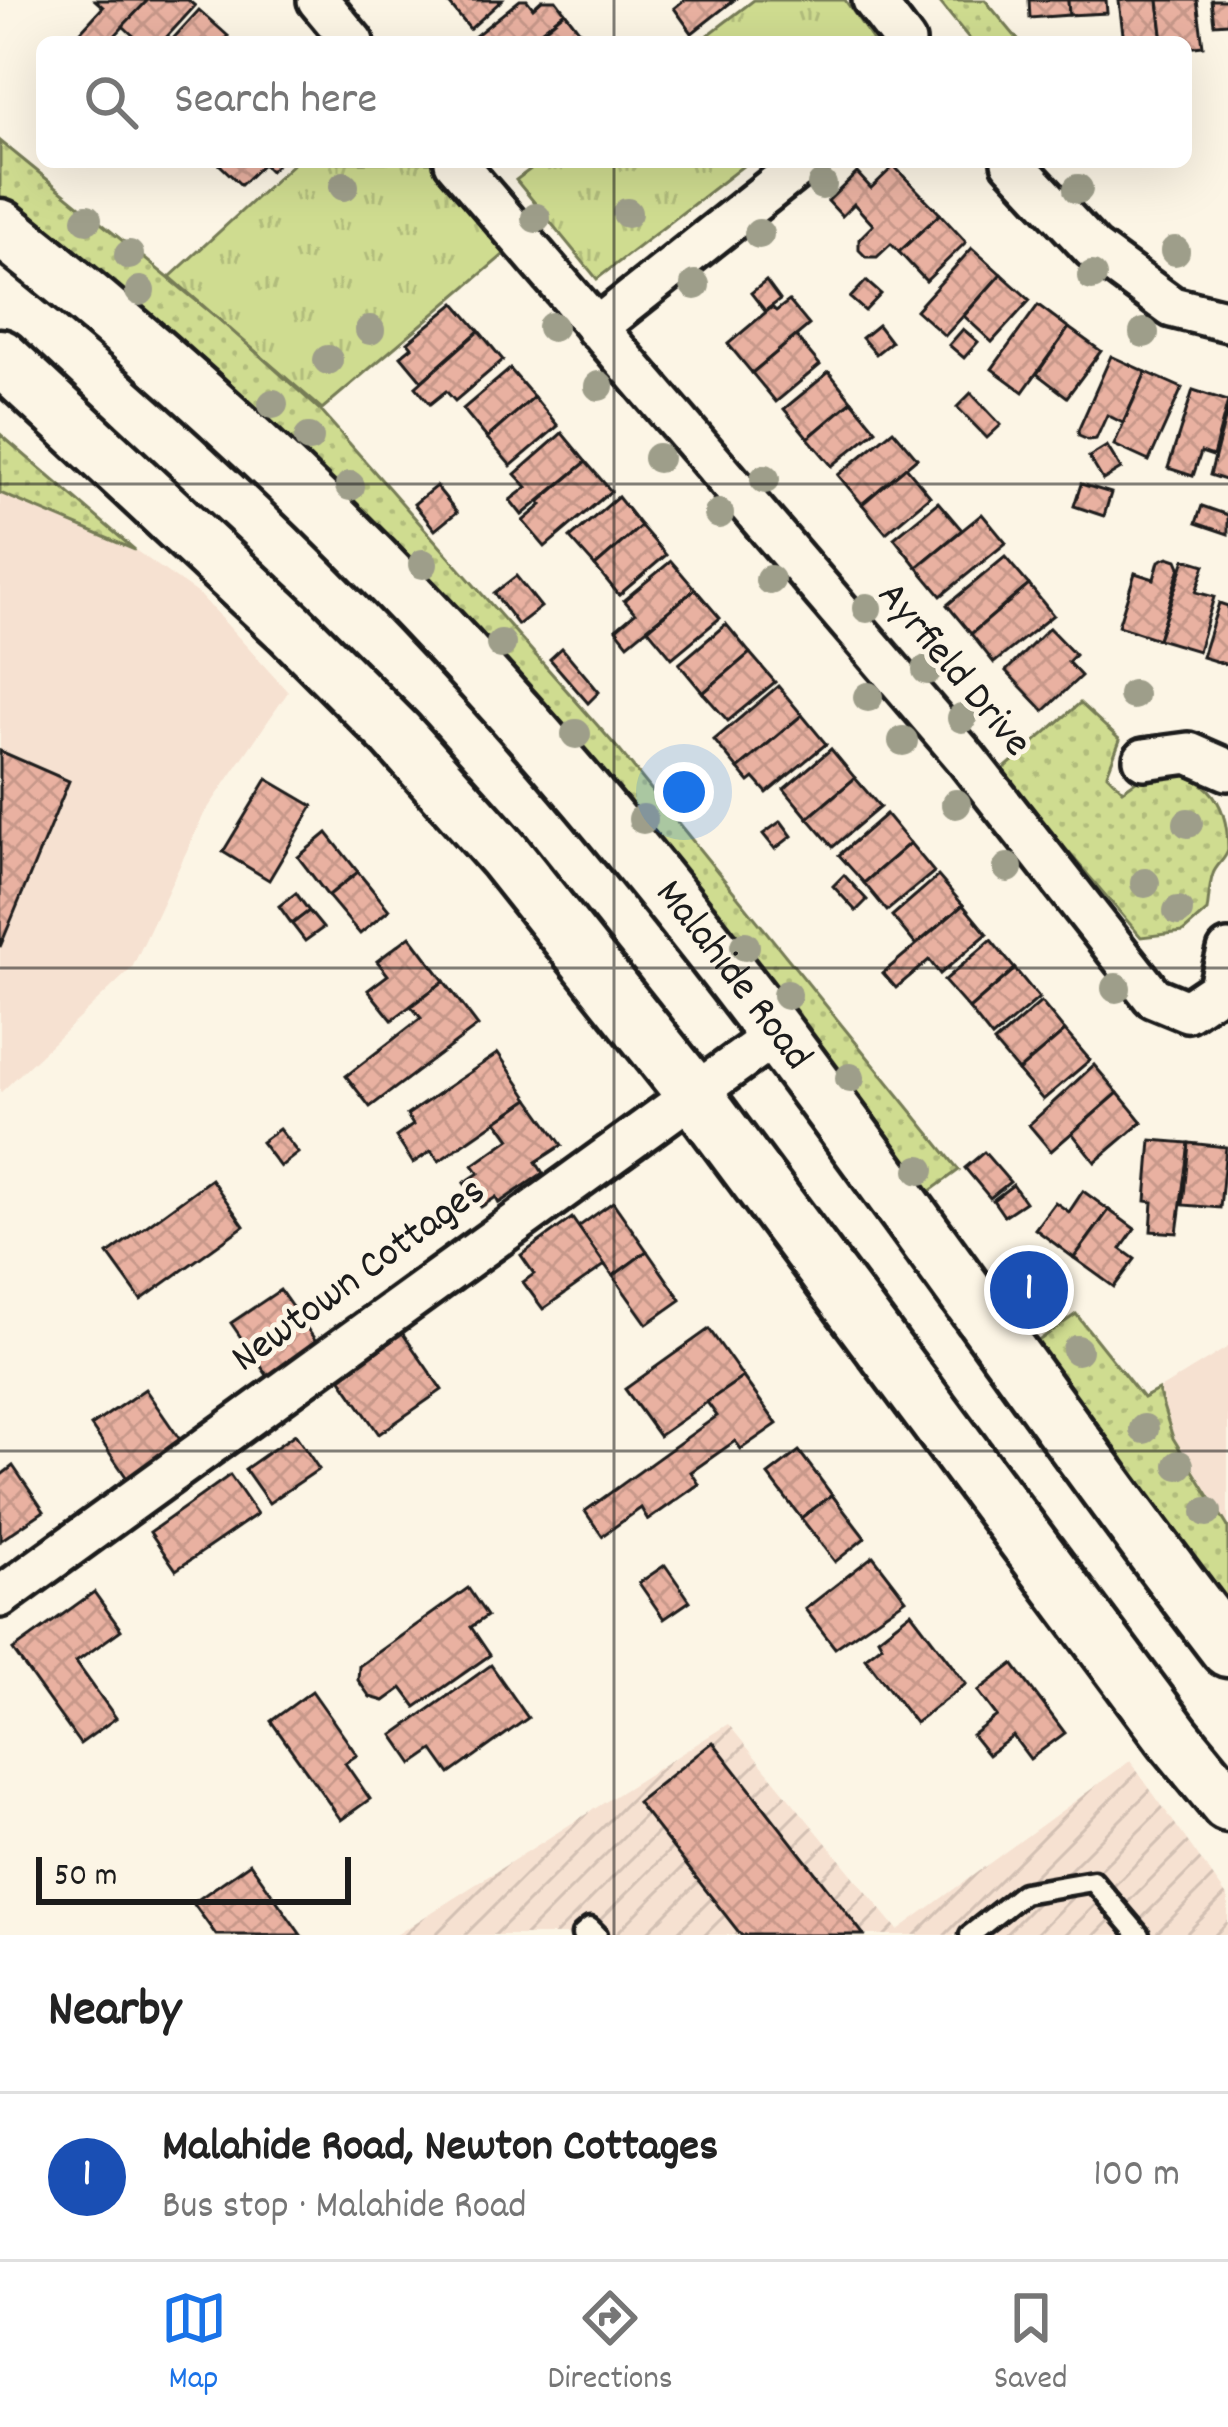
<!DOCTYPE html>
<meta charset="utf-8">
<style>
:root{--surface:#fff;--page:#f2f2f2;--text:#222;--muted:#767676;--line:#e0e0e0;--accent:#1a73e8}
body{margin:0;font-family:Dekko,sans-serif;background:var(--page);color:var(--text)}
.scale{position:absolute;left:36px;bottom:30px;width:315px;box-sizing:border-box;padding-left:12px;border:6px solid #1c1c1c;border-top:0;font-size:33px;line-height:42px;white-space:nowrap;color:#1c1c1c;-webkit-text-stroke:9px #fcf5e5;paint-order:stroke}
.you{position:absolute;left:684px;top:792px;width:42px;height:42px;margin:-30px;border:9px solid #fff;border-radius:50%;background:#1a73e8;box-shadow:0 0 0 18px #1a73e833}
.badge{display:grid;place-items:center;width:78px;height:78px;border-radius:50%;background:var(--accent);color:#fff;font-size:39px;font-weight:700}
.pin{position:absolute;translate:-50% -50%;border:6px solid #fff;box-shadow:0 3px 12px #0006}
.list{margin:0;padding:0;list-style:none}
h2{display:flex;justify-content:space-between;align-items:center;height:156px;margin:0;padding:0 48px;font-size:51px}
h2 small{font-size:39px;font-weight:400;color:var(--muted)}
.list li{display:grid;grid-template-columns:78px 1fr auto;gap:36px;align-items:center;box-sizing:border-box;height:168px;padding:0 48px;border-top:3px solid var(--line)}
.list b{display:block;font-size:45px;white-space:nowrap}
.list p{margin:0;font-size:39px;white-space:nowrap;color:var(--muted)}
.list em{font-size:39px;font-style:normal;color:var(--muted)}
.icon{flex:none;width:66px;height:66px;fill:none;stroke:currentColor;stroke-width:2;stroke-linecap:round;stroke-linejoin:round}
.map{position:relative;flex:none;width:1228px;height:1935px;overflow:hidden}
.search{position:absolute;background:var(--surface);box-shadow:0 12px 48px #0002;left:36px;right:36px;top:36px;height:132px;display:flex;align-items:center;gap:30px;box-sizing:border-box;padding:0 42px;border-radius:18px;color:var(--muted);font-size:45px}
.sheet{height:324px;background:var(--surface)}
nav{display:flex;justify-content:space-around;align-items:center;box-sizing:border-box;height:168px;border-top:3px solid var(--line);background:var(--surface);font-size:33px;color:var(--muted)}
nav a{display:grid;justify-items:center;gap:6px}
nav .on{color:var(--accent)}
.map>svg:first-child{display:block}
.built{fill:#f6e1d1}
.industrial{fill:url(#industrial-furrows)}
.grass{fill:url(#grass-dots);stroke:#767c56;stroke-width:3}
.park{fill:url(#park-tufts);stroke:#767c56;stroke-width:3}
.building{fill:url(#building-cross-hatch);stroke:#1c1c1c;stroke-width:3}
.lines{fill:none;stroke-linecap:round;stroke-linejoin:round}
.service-casing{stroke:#1c1c1c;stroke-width:27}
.minor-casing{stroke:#1c1c1c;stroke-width:48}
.secondary-casing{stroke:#1c1c1c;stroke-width:63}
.service{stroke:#fcf5e5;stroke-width:18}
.minor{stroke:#fcf5e5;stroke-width:39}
.secondary{stroke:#fcf5e5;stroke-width:54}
.tree{fill:#9e9e8a}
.grid{fill:none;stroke:#1c1c1c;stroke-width:3;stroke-opacity:0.55}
.labels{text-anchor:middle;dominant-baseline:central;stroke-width:10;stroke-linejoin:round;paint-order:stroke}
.street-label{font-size:42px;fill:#1c1c1c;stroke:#fcf5e5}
</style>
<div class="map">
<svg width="1228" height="1935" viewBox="0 0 1228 1935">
<defs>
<pattern id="industrial-furrows" width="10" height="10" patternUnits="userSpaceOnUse" patternTransform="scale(3)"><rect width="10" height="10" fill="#f6e1d1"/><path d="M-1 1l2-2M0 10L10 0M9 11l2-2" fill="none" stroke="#d2c0b3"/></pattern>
<pattern id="grass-dots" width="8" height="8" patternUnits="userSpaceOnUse" patternTransform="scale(3)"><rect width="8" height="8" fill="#cfdc90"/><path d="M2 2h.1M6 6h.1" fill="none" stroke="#b1bc7c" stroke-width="1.8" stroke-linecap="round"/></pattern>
<pattern id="park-tufts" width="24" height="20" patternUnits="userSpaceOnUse" patternTransform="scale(3)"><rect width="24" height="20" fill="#cfdc90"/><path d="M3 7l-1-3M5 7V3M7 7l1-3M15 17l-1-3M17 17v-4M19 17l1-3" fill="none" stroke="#b1bc7c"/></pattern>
<pattern id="building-cross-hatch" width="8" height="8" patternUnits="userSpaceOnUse" patternTransform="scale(3)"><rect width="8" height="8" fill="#e9b1a1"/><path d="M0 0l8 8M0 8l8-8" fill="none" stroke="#c7988a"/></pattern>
</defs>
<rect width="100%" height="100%" fill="#fcf5e5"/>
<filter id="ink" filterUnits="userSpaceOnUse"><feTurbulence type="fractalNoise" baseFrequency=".00833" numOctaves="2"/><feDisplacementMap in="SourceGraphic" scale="24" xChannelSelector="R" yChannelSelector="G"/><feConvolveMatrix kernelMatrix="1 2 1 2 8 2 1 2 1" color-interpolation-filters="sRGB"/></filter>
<g filter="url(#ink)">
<g class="built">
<path d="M0 493 135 550 201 596 288 692 204 814 132 968 0 1093Z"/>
<path d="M1228 1347V1525L1174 1437 1158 1390Z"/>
</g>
<path class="industrial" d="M728 1724 898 1930 1130 1761 1228 1898V1935H396Z"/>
<g class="grass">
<path d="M938 0H985L1020 42H972Z"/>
<path d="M0 141 225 324 321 411 620 751 959 1170 904 1210 569 773 0 226Z"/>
<path d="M0 434 135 550 0 493Z"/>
<path d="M1080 703 1120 740 1107 774 1123 790 1153 769C1201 772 1228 794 1228 850 1226 859 1216 865 1213 874 1209 885 1209 900 1207 911L1183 932 1141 937 1000 772Z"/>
<path d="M1076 1314 1143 1398 1158 1390 1173 1438 1228 1527V1651L1013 1359Z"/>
</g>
<g class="park">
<path d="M754 0H845L874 42H699Z"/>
<path d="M295 162H454L521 240 322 409 170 277Z"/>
<path d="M540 162H748L597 279 516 180Z"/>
</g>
<g class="building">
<path d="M95 0H148L109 42H71L103 7Z"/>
<path d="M148 0H188L195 6 162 42H140L123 26Z"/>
<path d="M446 0H502L470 29Z"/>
<path d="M520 0H527L533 8 542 0H556L565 12 527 42H481L475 36Z"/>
<path d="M684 0H734L692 33 674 8Z"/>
<path d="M1029 0H1068L1069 15 1030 18Z"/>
<path d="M1068 0H1106L1107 13 1069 15Z"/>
<path d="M1125 0H1158L1163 42H1124L1119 1Z"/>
<path d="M1158 0H1197L1203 46 1186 48V42H1163Z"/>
<path d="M1211 0H1228V23L1214 24Z"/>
<path d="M199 10 228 36 222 42H170Z"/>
<path d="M565 12 588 42H527L548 26Z"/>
<path d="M223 162H279L270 171 263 164 241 185 220 165Z"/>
<path d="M894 166 940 214 899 252 891 244 877 257H866L859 250V239L873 225 854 204 842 216 828 201 857 173 871 188Z"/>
<path d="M940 214 966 242 926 281 899 252Z"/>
<path d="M972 248 1001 274 945 336 916 310Z"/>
<path d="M1001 274 1030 300 992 342 964 316Z"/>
<path d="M766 281 780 300 765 311 751 293Z"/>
<path d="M866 281 881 294 865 311 850 298Z"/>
<path d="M789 301 809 325 752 373 728 344 772 307 776 311Z"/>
<path d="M455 303 479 331 422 381 401 356 412 347 408 342Z"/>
<path d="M1038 305 1069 328 1023 392 992 369Z"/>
<path d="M878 325 891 342 876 354 862 338Z"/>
<path d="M1069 328 1101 351 1067 397 1037 374Z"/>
<path d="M963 329 978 342 964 358 949 345Z"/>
<path d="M479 331 503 360 455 401 446 391 430 404 416 387Z"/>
<path d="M796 336 820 365 776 402 752 373Z"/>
<path d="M1111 356 1146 372 1123 423 1107 415 1096 439 1088 440 1079 436 1078 431Z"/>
<path d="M510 369 534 397 487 438 463 409Z"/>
<path d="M829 372 852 401 808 438 784 409Z"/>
<path d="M1146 372 1182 388 1149 461 1114 445Z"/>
<path d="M1193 390 1228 401 1213 456 1201 452 1193 476 1168 468Z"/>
<path d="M971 393 1001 425 987 438 957 407Z"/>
<path d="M534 397 558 426 511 466 487 438Z"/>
<path d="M852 401 876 430 832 466 808 438Z"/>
<path d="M1228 408V481L1210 475Z"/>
<path d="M893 430 917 458 862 504 838 475Z"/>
<path d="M562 433 586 462 522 515 510 500 527 487 515 474Z"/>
<path d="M1107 446 1121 469 1103 480 1089 457Z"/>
<path d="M586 462 611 491 545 547 523 521 542 505 539 502Z"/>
<path d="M906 467 930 496 886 533 862 504Z"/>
<path d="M1081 484 1111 493 1104 516 1074 506Z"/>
<path d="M436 486 457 512 435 530 414 504Z"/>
<path d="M618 497 641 526 595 566 570 538Z"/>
<path d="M938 502 962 530 917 567 894 538Z"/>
<path d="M1202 506 1228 515V534L1196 523Z"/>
<path d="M982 514 1006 543 941 596 917 567Z"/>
<path d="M641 526 666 555 619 595 595 566Z"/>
<path d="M1005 557 1029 585 971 634 947 605Z"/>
<path d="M1168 557 1177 560 1180 567 1158 639 1118 626 1135 573 1154 579 1159 561Z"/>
<path d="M1185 559 1205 565 1196 592 1214 597 1198 651 1158 639Z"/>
<path d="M671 561 695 589 628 644 616 629 635 613 624 600Z"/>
<path d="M516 576 541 607 518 625 494 593Z"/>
<path d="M1029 585 1053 615 994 663 971 634Z"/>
<path d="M695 589 720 618 672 658 648 629Z"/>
<path d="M1219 603 1228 606V665L1202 657Z"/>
<path d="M726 624 750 653 703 693 679 664Z"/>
<path d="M1049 628 1075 655 1068 662 1081 676 1044 711 1006 671Z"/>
<path d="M562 648 599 692 588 703 550 659Z"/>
<path d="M750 653 775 682 728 721 703 693Z"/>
<path d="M778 686 802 715 738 769 714 740Z"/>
<path d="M802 715 826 744 767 793 754 778 749 782 738 769Z"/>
<path d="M831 749 855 778 808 818 784 789Z"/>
<path d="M0 751 69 781 0 947Z"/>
<path d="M855 778 880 807 833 847 808 818Z"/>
<path d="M267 779 313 806 269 880 223 852Z"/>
<path d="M886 814 910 843 864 883 839 855Z"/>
<path d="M781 821 792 836 775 849 763 834Z"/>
<path d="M327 833 358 872 328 896 298 857Z"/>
<path d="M910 843 934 872 887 911 864 883Z"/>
<path d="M358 872 389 910 360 934 328 896Z"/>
<path d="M844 875 867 900 856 911 833 886Z"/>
<path d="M938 876 963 905 916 945 892 916Z"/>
<path d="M296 893 309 911 292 924 279 906Z"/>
<path d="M963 905 987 934 940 974 929 960 896 988 883 973Z"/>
<path d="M309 911 323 928 305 941 292 924Z"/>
<path d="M410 936 444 981 392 1020 368 990 388 975 377 961Z"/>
<path d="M991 940 1015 969 969 1009 944 981Z"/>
<path d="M1015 969 1039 998 992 1038 969 1009Z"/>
<path d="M444 981 478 1026 370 1107 346 1076 421 1018 411 1006Z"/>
<path d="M1041 1002 1065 1031 1018 1071 994 1043Z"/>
<path d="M1065 1031 1090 1060 1043 1100 1018 1071Z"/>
<path d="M498 1053 529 1099 439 1161 431 1151 413 1163 396 1137 413 1125 407 1115Z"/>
<path d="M1094 1065 1118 1093 1051 1151 1029 1125Z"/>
<path d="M1118 1093 1142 1122 1095 1162 1072 1133Z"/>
<path d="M529 1099 562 1145 536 1162 543 1173 499 1203 496 1197 481 1207 464 1183 479 1173 473 1165 510 1139 497 1121Z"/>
<path d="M279 1129 298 1153 280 1167 261 1142Z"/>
<path d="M1151 1140 1189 1143 1177 1233 1151 1231 1153 1202 1146 1201Z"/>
<path d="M1189 1143 1226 1147 1220 1208 1183 1205Z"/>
<path d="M984 1152 1010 1182 990 1198 965 1168Z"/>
<path d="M211 1179 244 1226 141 1300 108 1254Z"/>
<path d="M1013 1185 1025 1202 1004 1216 993 1200Z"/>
<path d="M1083 1191 1109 1210 1074 1258 1035 1229 1055 1202 1069 1212Z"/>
<path d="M613 1202 647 1251 613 1276 578 1227Z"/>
<path d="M1109 1210 1135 1229 1121 1249 1135 1259 1114 1287 1074 1258Z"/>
<path d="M572 1218 605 1265 543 1309 523 1282 534 1274 521 1255Z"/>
<path d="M647 1251 681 1300 647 1324 613 1276Z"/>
<path d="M280 1290 320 1347 271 1381 231 1323Z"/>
<path d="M709 1329 743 1377 659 1436 625 1389Z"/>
<path d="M401 1331 442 1390 379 1434 338 1375Z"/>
<path d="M743 1377 777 1424 741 1449 735 1441 691 1472 699 1484 648 1520 641 1508 602 1536 585 1511 717 1416 707 1402Z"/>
<path d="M145 1389 183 1444 129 1481 91 1426Z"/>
<path d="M295 1434 319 1469 269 1503 245 1469Z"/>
<path d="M799 1451 832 1495 801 1518 768 1475Z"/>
<path d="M13 1466 44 1511 0 1541V1476Z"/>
<path d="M230 1475 257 1514 176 1570 150 1532Z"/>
<path d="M832 1495 865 1538 835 1562 801 1518Z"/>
<path d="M873 1556 906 1599 835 1648 805 1609Z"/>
<path d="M665 1565 690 1601 664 1619 639 1583Z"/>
<path d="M468 1588 487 1616 471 1627 490 1655 416 1707 402 1688 384 1701 370 1697 358 1680 359 1666Z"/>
<path d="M94 1592 121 1630 76 1662 116 1718 80 1744 13 1650Z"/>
<path d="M911 1612 966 1684 915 1723 865 1658 882 1645 878 1638Z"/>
<path d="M1013 1664 1065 1733 1030 1759 1013 1736 988 1755 972 1735 997 1716 978 1691Z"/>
<path d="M491 1665 528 1718 450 1774 433 1750 413 1764 393 1735Z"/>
<path d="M312 1691 357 1755 345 1763 370 1799 341 1820 271 1721Z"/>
<path d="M713 1742 864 1935H741L637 1802Z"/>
<path d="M250 1863 301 1935H216L193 1903Z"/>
</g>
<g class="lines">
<defs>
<g id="service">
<path d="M582 1935 590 1928 597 1935"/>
<path d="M970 1935 1023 1893 1093 1881 1139 1935"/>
</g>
<g id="minor">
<path d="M318 0 353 42"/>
<path d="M873 0 905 42"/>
<path d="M455 162 964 756 1153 997 1187 1011 1218 990 1228 951"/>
<path d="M1012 162 1093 249 1172 307 1228 321"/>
<path d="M596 328 805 162"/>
<path d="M1144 759 1189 753 1228 770"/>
<path d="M0 1597 777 1034"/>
</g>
<g id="secondary">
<path id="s1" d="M0 227C206 390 395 572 566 772 805 1050 1005 1359 1228 1649"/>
<path d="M0 357 291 629 396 734 504 855 694 1094 1173 1737 1228 1804"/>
</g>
</defs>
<use href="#service" class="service-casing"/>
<use href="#minor" class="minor-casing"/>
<use href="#secondary" class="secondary-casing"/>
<use href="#service" class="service"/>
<use href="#minor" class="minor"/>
<use href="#secondary" class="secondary"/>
</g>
<g class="tree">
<circle cx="822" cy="185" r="15"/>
<circle cx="344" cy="186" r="15"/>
<circle cx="1078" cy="189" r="15"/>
<circle cx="627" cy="213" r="15"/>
<circle cx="536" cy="218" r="15"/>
<circle cx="87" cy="219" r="15"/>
<circle cx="759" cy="234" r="15"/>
<circle cx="1175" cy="251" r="15"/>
<circle cx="129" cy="255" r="15"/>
<circle cx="1092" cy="276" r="15"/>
<circle cx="695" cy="285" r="15"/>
<circle cx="140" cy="291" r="15"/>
<circle cx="552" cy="327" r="15"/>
<circle cx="370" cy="330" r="15"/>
<circle cx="1144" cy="333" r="15"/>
<circle cx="328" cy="360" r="15"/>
<circle cx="599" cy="386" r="15"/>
<circle cx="273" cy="404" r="15"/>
<circle cx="309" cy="438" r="15"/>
<circle cx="658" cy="458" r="15"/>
<circle cx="765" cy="479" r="15"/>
<circle cx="350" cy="486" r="15"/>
<circle cx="719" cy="514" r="15"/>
<circle cx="423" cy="564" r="15"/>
<circle cx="770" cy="580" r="15"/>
<circle cx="867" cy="608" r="15"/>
<circle cx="501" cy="644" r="15"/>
<circle cx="927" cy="670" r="15"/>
<circle cx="1133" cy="695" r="15"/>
<circle cx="868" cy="697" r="15"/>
<circle cx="962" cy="718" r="15"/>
<circle cx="576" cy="734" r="15"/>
<circle cx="903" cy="741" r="15"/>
<circle cx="956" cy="804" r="15"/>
<circle cx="643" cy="819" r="15"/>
<circle cx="1188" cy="823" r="15"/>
<circle cx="1008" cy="868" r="15"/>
<circle cx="1145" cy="883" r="15"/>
<circle cx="1178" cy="911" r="15"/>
<circle cx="745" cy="946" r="15"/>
<circle cx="1116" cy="988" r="15"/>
<circle cx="787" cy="995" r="15"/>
<circle cx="850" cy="1078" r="15"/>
<circle cx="920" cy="1170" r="15"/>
<circle cx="1077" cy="1350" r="15"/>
<circle cx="1144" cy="1429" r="15"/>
<circle cx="1179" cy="1465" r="15"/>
<circle cx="1207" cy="1512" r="15"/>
</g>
</g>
<path class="grid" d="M614 0V42M614 162V1935M0 484H1228M0 968H1228M0 1451H1228"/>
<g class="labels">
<g class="street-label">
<text transform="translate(952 671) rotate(50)">Ayrfield Drive</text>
<text stroke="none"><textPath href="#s1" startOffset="1050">Malahide Road</textPath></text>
<text transform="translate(360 1277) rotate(-36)">Newtown Cottages</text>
</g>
</g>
</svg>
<div class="scale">50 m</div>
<div class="you"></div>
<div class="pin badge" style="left:1029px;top:1290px;background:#1a4fb4">1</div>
<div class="search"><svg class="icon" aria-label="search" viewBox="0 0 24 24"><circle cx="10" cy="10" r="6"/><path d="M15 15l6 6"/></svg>Search here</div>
</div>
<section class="sheet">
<h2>Nearby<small></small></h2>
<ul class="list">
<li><span class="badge" style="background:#1a4fb4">1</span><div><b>Malahide Road, Newton Cottages</b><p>Bus stop · Malahide Road</p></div><em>100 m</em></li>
</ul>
</section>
<nav>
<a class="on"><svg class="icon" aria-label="map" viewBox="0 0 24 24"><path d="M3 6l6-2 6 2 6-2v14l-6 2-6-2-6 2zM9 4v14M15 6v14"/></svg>Map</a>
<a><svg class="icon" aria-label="directions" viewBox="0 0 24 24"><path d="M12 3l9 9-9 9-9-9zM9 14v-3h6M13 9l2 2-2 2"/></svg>Directions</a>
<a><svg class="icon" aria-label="saved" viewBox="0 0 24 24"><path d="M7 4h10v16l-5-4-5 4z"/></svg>Saved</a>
</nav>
